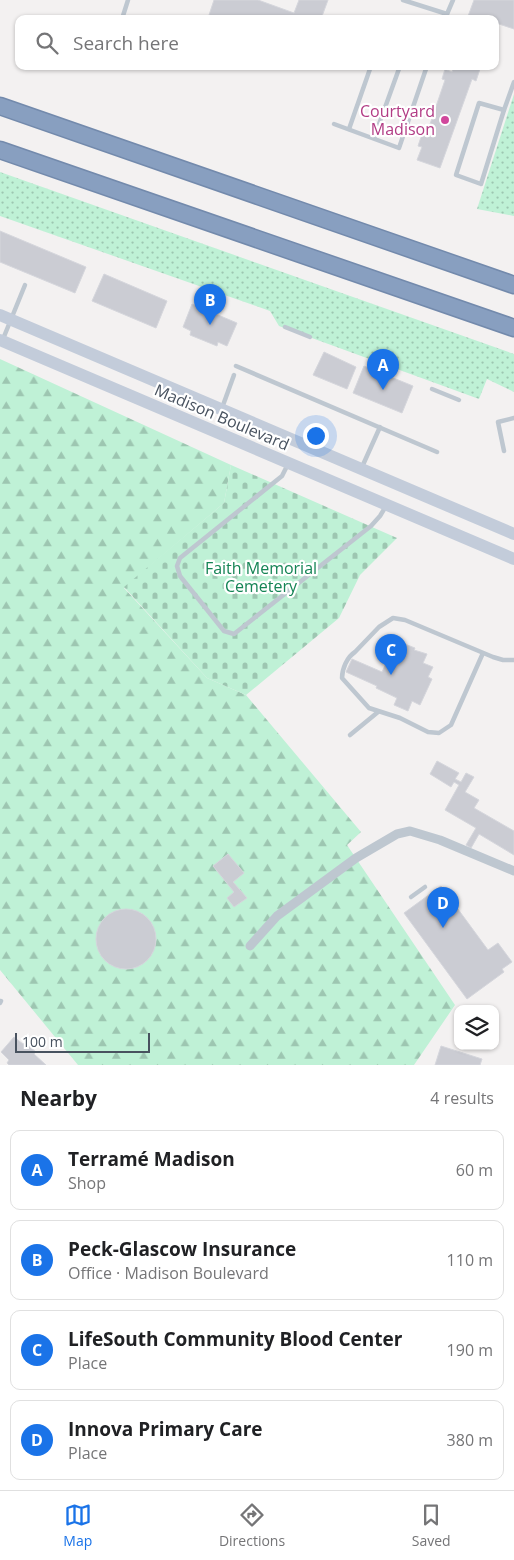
<!DOCTYPE html>
<meta charset="utf-8">
<style>
:root{--surface:#fff;--page:#f2f2f2;--text:#202124;--muted:#757577;--line:#e0e0e0;--accent:#1a73e8}
body{margin:0;font-family:"Open Sans",sans-serif;background:var(--page);color:var(--text)}
.controls{position:absolute;right:15px;bottom:15px;display:grid;overflow:hidden;border-radius:10px;box-shadow:0 1px 4px #0004}
.controls button{width:45px;height:45px;display:grid;place-items:center;padding:0;border:0;border-bottom:1px solid var(--line);background:var(--surface);color:var(--text);font:25px sans-serif}
.scale{position:absolute;left:15px;bottom:12px;width:135px;box-sizing:border-box;padding-left:5px;border:2px solid #48525f;border-top:0;font-size:14px;line-height:18px;white-space:nowrap;color:#48525f;-webkit-text-stroke:4px #fff;paint-order:stroke}
.you{position:absolute;left:315px;top:435px;width:18px;height:18px;margin:-12px;border:4px solid #fff;border-radius:50%;background:#1a73e8;box-shadow:0 0 0 8px #1a73e833}
.badge{display:grid;place-items:center;width:32px;height:32px;border-radius:50%;background:var(--accent);color:#fff;font-size:16px;font-weight:700}
.pin{position:absolute;translate:-50% -41px;filter:drop-shadow(0 1px 2px #0008)}
.pin::after{content:'';position:absolute;top:26px;width:18px;height:15px;background:inherit;clip-path:polygon(0 0,100% 0,50% 100%)}
.list{margin:0;padding:0;list-style:none}
h2{display:flex;justify-content:space-between;align-items:center;height:65px;margin:0;padding:0 20px;font-size:21px}
h2 small{font-size:16px;font-weight:400;color:var(--muted)}
.list li{display:grid;grid-template-columns:32px 1fr auto;gap:15px;align-items:center;box-sizing:border-box;height:80px;margin:0 10px 10px;padding:0 10px;border:1px solid var(--line);border-radius:10px}
.list b{display:block;font-size:19px;white-space:nowrap}
.list p{margin:0;font-size:16px;white-space:nowrap;color:var(--muted)}
.list em{font-size:16px;font-style:normal;color:var(--muted)}
.icon{flex:none;width:28px;height:28px;fill:none;stroke:currentColor;stroke-width:2;stroke-linecap:round;stroke-linejoin:round}
.map{position:relative;flex:none;width:514px;height:1065px;overflow:hidden}
.search{position:absolute;background:var(--surface);box-shadow:0 1px 4px #0004;left:15px;right:15px;top:15px;height:55px;display:flex;align-items:center;gap:12px;box-sizing:border-box;padding:0 18px;border-radius:10px;color:var(--muted);font-size:19px}
.sheet{height:425px;background:var(--surface)}
nav{display:flex;justify-content:space-around;align-items:center;box-sizing:border-box;height:70px;border-top:1px solid var(--line);background:var(--surface);font-size:14px;color:var(--muted)}
nav a{display:grid;justify-items:center;gap:2px}
nav .on{color:var(--accent)}
.map>svg:first-child{display:block}
.grass{fill:url(#grass-dots)}
.forest{fill:url(#forest-firs)}
.cemetery{fill:url(#cemetery-stones)}
.building{fill:#cbccd3;stroke:#d5d6dc}
.lines{fill:none;stroke-linecap:round;stroke-linejoin:round}
.motorway-casing{stroke:#738aac;stroke-width:19}
.service{stroke:#bec7d0;stroke-width:4.5}
.minor{stroke:#bec7d0;stroke-width:9}
.secondary{stroke:#c3ccda;stroke-width:12}
.motorway{stroke:#889fc0;stroke-width:16}
.hotel-dot{fill:#d1479c;stroke:#fff;stroke-width:2}
.labels{text-anchor:middle;dominant-baseline:central;stroke-width:4.5;stroke-linejoin:round;paint-order:stroke}
.hotel-label{font-size:16px;fill:#b23c85;stroke:#fff;text-anchor:end}
.street-label{font-size:16px;fill:#48525f;stroke:#fff}
.park-label{font-size:16px;fill:#158455;stroke:#fff}
</style>
<div class="map">
<svg width="514" height="1065" viewBox="0 0 514 1065">
<defs>
<pattern id="grass-dots" width="8" height="8" patternUnits="userSpaceOnUse" patternTransform="scale(1.25)"><rect width="8" height="8" fill="#bff1d6"/><path d="M2 2h.1M6 6h.1" fill="none" stroke="#9dc6b1" stroke-width="1.8" stroke-linecap="round"/></pattern>
<pattern id="forest-firs" width="22" height="20" patternUnits="userSpaceOnUse" patternTransform="scale(1.25)"><rect width="22" height="20" fill="#bff1d6"/><path d="M5 1l3.5 6h-7zM16 11l3.5 6h-7z" fill="#9dc6b1"/></pattern>
<pattern id="cemetery-stones" width="16" height="16" patternUnits="userSpaceOnUse" patternTransform="scale(1.25)"><rect width="16" height="16" fill="#bff1d6"/><path d="M2 7V4a2 2 0 0 1 4 0v3zM10 15v-3a2 2 0 0 1 4 0v3z" fill="#9dc6b1"/></pattern>
</defs>
<rect width="100%" height="100%" fill="#f3f1f1"/>
<g class="grass">
<path d="M514 94V216L477 209Z"/>
<path d="M0 172 514 354V392L487 379 479 399 279 326 270 311 0 216Z"/>
</g>
<path class="forest" d="M0 359 231 465 224 503 124 588 207 678 246 695 361 832 347 845 455 1005 414 1065H78L0 970Z"/>
<path class="cemetery" d="M231 465 397 538 360 575 339 618 246 695 207 678 124 587 224 503Z"/>
<g class="building">
<path d="M214 0H258L294 13 299 0H328L321 19H218L209 15Z"/>
<path d="M474 0H514V29L496 23 495 26V19H467Z"/>
<path d="M454 66H481L476 81 472 79 440 168 417 160 422 147 418 146 424 128 428 130 445 80 442 79 445 69 452 72Z"/>
<path d="M0 231 86 267 75 293 0 262Z"/>
<path d="M104 274 167 301 156 328 92 301Z"/>
<path d="M192 304 237 323 227 346 218 342 217 346 190 335 191 331 183 327Z"/>
<path d="M324 352 356 367 347 389 313 375Z"/>
<path d="M364 366 413 386 402 413 353 393Z"/>
<path d="M395 643 400 646 402 643 415 648 414 650 427 654 423 663 433 667 428 677 432 679 420 705 412 701 408 711 394 705 397 698 376 688 377 686 346 672 352 659 382 672 388 659 385 658 390 648 393 649Z"/>
<path d="M437 761 459 773 455 779 461 782 466 773 474 777 465 792 479 800 474 808 514 831V855L479 834 471 848 466 845 476 828 445 810 459 785 454 782 451 787 430 774Z"/>
<path d="M228 854 244 873 233 882 247 898 234 907 227 898 234 892 213 866Z"/>
<path d="M441 886 488 950 498 943 512 962 502 969 504 972 467 999 404 913Z"/>
<circle cx="126" cy="939" r="30"/>
<path d="M14 1037 23 1044 25 1043 36 1052 34 1054 46 1065H9L7 1063 9 1060 1 1052Z"/>
<path d="M441 1046 482 1059 480 1065H435Z"/>
</g>
<g class="lines">
<defs>
<g id="motorway">
<path d="M0 106 514 285"/>
<path d="M0 150 514 328"/>
</g>
</defs>
<use href="#motorway" class="motorway-casing"/>
<g class="service">
<path d="M403 0 447 14 445 19"/>
<path d="M447 14 453 0"/>
<path d="M122 19 128 0"/>
<path d="M479 103 504 110 481 184 456 175Z"/>
<path d="M504 110 514 82"/>
<path d="M334 124 399 148 427 66"/>
<path d="M349 129 371 66"/>
<path d="M374 138 400 66"/>
<path d="M285 327 310 337"/>
<path d="M3 339 25 285"/>
<path d="M236 366 437 452"/>
<path d="M432 389 459 400"/>
<path d="M222 408 234 375"/>
<path d="M504 451 498 422 514 418"/>
<path d="M288 464 282 476 180 558 177 566 180 576 224 631 234 634 371 526 380 516 386 506"/>
<path d="M362 467 380 427"/>
<path d="M483 653 451 725 439 733 428 732 400 718 369 708 342 678C342 669 347 657 355 652L379 627 393 618 405 620 493 657 503 660H514"/>
<path d="M350 735 378 712"/>
<path d="M411 897 425 887"/>
<path d="M0 1003 1 1001"/>
</g>
<path class="minor" d="M250 946 277 916 356 858 397 834 410 831 440 840 514 871"/>
<g class="secondary">
<path d="M0 315 514 534"/>
<path d="M0 340 514 559"/>
</g>
<use href="#motorway" class="motorway"/>
</g>
<circle class="hotel-dot" cx="445" cy="120" r="5"/>
<g class="labels">
<g class="hotel-label">
<text x="435" y="111">Courtyard<tspan x="435" dy="18">Madison</tspan></text>
</g>
<g class="street-label">
<text transform="translate(222 417) rotate(23)">Madison Boulevard</text>
</g>
<g class="park-label">
<text x="261" y="568">Faith Memorial<tspan x="261" dy="18">Cemetery</tspan></text>
</g>
</g>
</svg>
<div class="controls">
<button><svg class="icon" aria-label="layers" viewBox="0 0 24 24"><path d="M12 4l9 5-9 5-9-5zM3 14l9 5 9-5"/></svg></button>
</div>
<div class="scale">100 m</div>
<div class="you"></div>
<div class="pin badge" style="left:383px;top:390px">A</div>
<div class="pin badge" style="left:210px;top:325px">B</div>
<div class="pin badge" style="left:391px;top:675px">C</div>
<div class="pin badge" style="left:443px;top:928px">D</div>
<div class="search"><svg class="icon" aria-label="search" viewBox="0 0 24 24"><circle cx="10" cy="10" r="6"/><path d="M15 15l6 6"/></svg>Search here</div>
</div>
<section class="sheet">
<h2>Nearby<small>4 results</small></h2>
<ul class="list">
<li><span class="badge">A</span><div><b>Terramé Madison</b><p>Shop</p></div><em>60 m</em></li>
<li><span class="badge">B</span><div><b>Peck-Glascow Insurance</b><p>Office · Madison Boulevard</p></div><em>110 m</em></li>
<li><span class="badge">C</span><div><b>LifeSouth Community Blood Center</b><p>Place</p></div><em>190 m</em></li>
<li><span class="badge">D</span><div><b>Innova Primary Care</b><p>Place</p></div><em>380 m</em></li>
</ul>
</section>
<nav>
<a class="on"><svg class="icon" aria-label="map" viewBox="0 0 24 24"><path d="M3 6l6-2 6 2 6-2v14l-6 2-6-2-6 2zM9 4v14M15 6v14"/></svg>Map</a>
<a><svg class="icon" aria-label="directions" viewBox="0 0 24 24"><path d="M12 3l9 9-9 9-9-9zM9 14v-3h6M13 9l2 2-2 2"/></svg>Directions</a>
<a><svg class="icon" aria-label="saved" viewBox="0 0 24 24"><path d="M7 4h10v16l-5-4-5 4z"/></svg>Saved</a>
</nav>
